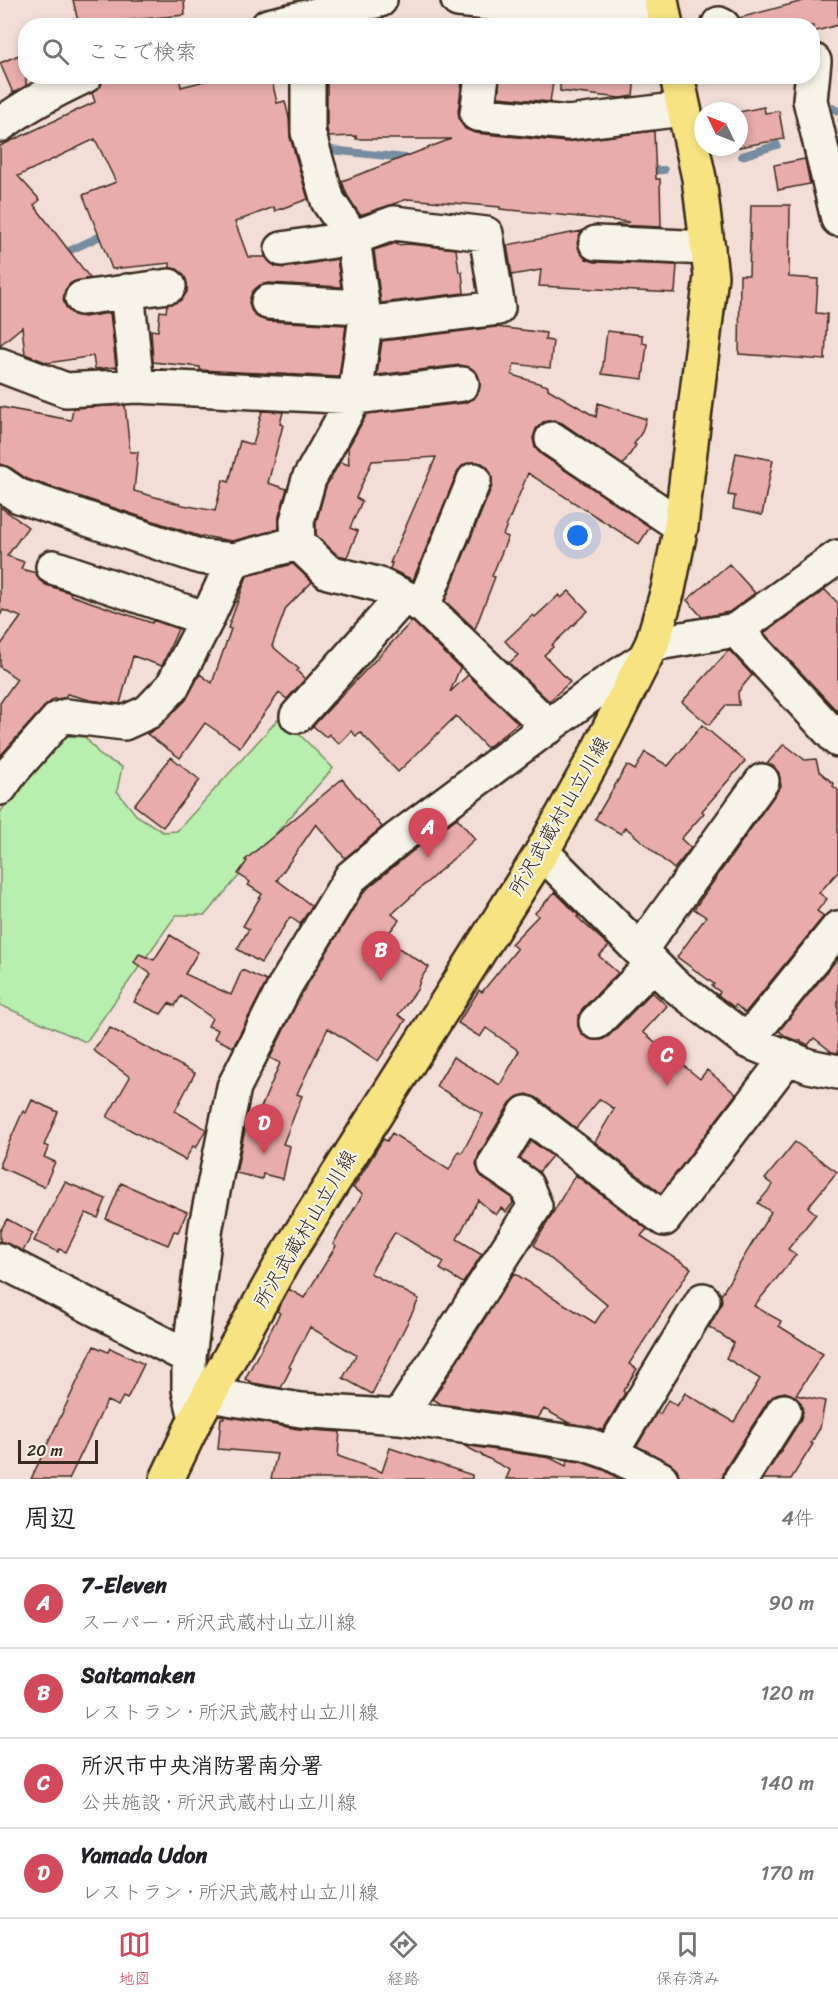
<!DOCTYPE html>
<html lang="ja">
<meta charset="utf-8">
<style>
body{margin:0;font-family:Sriracha,"Klee One",sans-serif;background:#f6f6f6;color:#202124}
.compass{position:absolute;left:694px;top:102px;width:54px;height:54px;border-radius:50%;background:#fff;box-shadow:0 3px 9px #0003;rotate:313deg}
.scale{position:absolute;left:18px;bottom:15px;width:80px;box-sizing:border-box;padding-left:6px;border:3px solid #3b2a1e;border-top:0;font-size:16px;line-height:21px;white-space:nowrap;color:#3b2a1e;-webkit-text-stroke:4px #f7f3e8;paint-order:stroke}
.you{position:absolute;left:578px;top:536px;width:21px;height:21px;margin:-15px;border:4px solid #fff;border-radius:50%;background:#1a73e8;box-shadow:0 0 0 9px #1a73e833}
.badge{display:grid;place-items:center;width:39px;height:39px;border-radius:50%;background:#d1495b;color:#fff;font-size:20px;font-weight:700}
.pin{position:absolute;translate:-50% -50px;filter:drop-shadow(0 2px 3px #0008)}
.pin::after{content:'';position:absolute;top:32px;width:21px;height:18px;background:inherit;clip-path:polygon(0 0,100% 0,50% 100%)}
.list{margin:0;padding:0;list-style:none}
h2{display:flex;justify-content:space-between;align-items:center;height:78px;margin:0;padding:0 24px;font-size:26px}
h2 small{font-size:20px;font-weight:400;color:#757577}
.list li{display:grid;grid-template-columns:39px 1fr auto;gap:18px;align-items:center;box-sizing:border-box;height:90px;padding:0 24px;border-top:2px solid #e0e0e0}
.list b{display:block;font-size:22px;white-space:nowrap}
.list p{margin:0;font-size:20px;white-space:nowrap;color:#757577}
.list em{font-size:20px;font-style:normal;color:#757577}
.icon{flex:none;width:33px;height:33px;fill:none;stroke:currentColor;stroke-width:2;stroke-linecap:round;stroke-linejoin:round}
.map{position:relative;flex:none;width:838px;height:1479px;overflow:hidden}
.search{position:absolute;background:#fff;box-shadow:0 3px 9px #0003;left:18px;right:18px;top:18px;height:66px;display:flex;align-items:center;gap:15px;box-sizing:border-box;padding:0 21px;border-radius:24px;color:#757577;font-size:22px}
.sheet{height:438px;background:#fff}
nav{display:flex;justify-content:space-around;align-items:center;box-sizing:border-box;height:84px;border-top:2px solid #e0e0e0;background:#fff;font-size:16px;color:#757577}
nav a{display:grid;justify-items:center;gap:3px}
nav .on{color:#d1495b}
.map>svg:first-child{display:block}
.green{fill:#b8eeb0;stroke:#7a8c67;stroke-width:1.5}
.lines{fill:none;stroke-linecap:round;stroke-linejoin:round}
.stream{stroke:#758ca1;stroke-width:8}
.building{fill:#e8adab;stroke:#3b2a1e;stroke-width:1.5}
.minor-casing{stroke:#3b2a1e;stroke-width:38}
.major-casing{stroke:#3b2a1e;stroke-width:38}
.minor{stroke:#f7f3e8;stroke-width:33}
.major{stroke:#f6e381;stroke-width:33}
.labels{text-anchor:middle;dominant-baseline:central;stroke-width:4.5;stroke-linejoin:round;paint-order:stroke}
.street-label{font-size:20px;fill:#3b2a1e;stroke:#f7f3e8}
</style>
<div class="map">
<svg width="838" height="1479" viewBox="0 0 838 1479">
<rect width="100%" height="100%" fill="#f2ded6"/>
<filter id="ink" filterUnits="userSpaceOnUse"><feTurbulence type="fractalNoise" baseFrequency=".0167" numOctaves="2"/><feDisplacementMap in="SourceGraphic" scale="12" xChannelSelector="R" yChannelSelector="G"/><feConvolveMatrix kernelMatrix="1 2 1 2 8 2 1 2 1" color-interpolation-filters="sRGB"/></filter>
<g filter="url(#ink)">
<!-- green -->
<path class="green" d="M281,716L333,768L205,915H176L86,1042L0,1005V813L31,766L64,736L85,737L101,756L122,767L117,791L136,815L163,832L177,831Z"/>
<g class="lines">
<!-- stream -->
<path class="stream" d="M825,104L838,111
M331,150L414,159
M742,156L777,145
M645,171L664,170
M62,257L69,251L109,232"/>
</g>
<!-- building -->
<path class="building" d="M73,0H184L185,15L113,22L114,26H79Z
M807,0H838V25L813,32V26H742L739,18Z
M26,52V86L13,93L0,63Z
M104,76H179L181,87L224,76H271L277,103L285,101L289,118L290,137L308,199L275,211L274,207L235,222L248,257H266L275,266L284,268L337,259L341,287L269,283L260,285L252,292L249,302L251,310L257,317L267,321L346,325L339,377L200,370V367L153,362L151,330L158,331L160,311L166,312L167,305L181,300L187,292V283L183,274L177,269L170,268V263L112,269L83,195L116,182L95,139L18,176L40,200L34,205L90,278L71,283L65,290L63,300L67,309L74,315L84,317L110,313L116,367L95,369L93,356L48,363L25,354L22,327L0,345V146L95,102L92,93L101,86Z
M327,76H425L462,81L458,112L460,121L465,129L475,133L566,142L654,131L656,179H660L661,227L615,225L629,222L500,209V207L408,199L360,215L347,195L342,181L451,139H356V136L329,137L327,129Z
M500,76H554L550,102L498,97Z
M560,76H635L633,96L620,98L560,91Z
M764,107L765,113L779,111L784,139L739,147V112Z
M805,159L810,184L778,190L774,165Z
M751,205H790L789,277L818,279L816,313L827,314L825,360L739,354L740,275H749Z
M582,231L577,243L580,252L586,259L595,262L677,265L675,293L539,286L541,270L512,275L507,245Z
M397,243V245L408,244L456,249L459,272H462L464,293L381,303L374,250Z
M496,327L546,333L545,340L553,341L550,368L514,364L512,375L548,386V389L596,417L598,403L646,419L642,432L634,444L636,445L623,465L562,423L554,420L543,422L536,429L533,438L535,448L542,455L650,527L639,544L528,473L503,535L508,537L492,576L495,577L475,629L445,601L492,486V477L488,468L482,463L471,462L462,466L457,473L413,580L390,569L392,563H390L436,457L372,461L356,498L362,501L350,528L358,531L347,557L337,555L316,535V523L326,486L340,462L349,465L348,448L367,414L464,403L474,399L479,391L480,381L477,373L469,367L460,365L377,375L382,341Z
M607,331L642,335V343L647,344L643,379L602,374Z
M125,405L130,452H138L134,491L183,505L215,511L223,480L229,482L240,441L253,445L262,411L283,412L280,424L283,425L268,483L287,489L279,516V529L232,541L202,536V537L27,479L11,468L0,464V407L71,420L73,408Z
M736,453L773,460L762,515L733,509L735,496L728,495Z
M0,507L28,527L7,556L24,562L21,569L36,573L39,580L46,585L71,593L70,595L152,623L153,620L178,629L162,666L133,656L120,704L90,700L67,694L65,698L54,699L44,707L0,756V703L17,679L0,667V646L21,617L3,610L0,616Z
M293,564L312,582L286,608L272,646L299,669L297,671L305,679L287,699L279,693L240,747L205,723L180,758L147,734L161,725L186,700L200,674L212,683L231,629L228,628L247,576Z
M729,564L755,593L729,612L702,617L687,600Z
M825,590L838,603V712L764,633Z
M569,591L588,611L552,645L553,647L544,655L570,682L549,701L509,663L518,655L505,641L533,615L535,617L559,595L561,598Z
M412,621L460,668L450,692L468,675L518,723L487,748L456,716L398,772L360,732L356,736L351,731L339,744L329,734L326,737L313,726Z
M729,650L752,675L738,692L739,705H726L709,725L682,702Z
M702,725L745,761L702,811L704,813L681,839L691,848L674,869L625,827L621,834L595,819L627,765L635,770L645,752L668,766Z
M784,744L805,760L816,759L819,771L834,784L833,786L838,790V872L819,893L827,899L817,911L824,916L745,1013L736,1005L734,1007L718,995L720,992L712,986L714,984L677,957L706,917L694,909L781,786L779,773L773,766L767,764Z
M171,757L200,780L163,827L134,805Z
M342,779L382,827L345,858L316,824L277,880L312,906L300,924L290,917L261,963L237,949L249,929L243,926L262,894L248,885L250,882L238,874L247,861L245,860Z
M457,818L475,839L392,914L399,920L384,939L429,967L421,978L417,990L398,1015L406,1020L378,1061L328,1028L297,1094L302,1096L283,1144L290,1146L283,1179L263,1174L262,1179L236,1173L245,1129L251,1131L280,1063L270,1058L302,993L361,896L369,887L409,854Z
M555,892L579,916L577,917L609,946L599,956L618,973L582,1009L578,1018V1026L582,1035L592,1040H602L609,1036L652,992L667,1006L643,1032L700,1079L707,1070L736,1094L661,1193L595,1142L614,1109L600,1099L576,1128L537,1098L527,1094L517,1097L510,1103L479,1154L476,1164L479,1173L484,1179L511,1197L513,1203L506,1212L501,1208L496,1215L478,1200L457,1239L482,1254L463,1283L440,1269L444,1262L395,1232L370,1273L419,1299L372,1394L343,1378L356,1355L310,1327L289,1367L291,1368L281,1388L253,1383L245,1379L280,1313L277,1311L289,1289L304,1298L336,1246L333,1244L363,1194L353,1188L383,1139L387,1141L392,1133L449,1170L459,1151L462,1153L483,1114L436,1086L453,1057L500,1085L519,1051L486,1028L480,1037L458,1023L479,990L482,992L517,949L511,944L538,916L535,913Z
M170,935L198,952L185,974L231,995L242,970L267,981L233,1047L214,1038L218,1030L208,1026L212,1018L181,996L175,1006L169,1003L161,1014L134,1002L151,974L134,962L139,954L154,960Z
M838,958V1053L832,1052L814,1038L808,1045L799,1040L798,1041L787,1037L779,1031Z
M110,1028L195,1073L175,1111L206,1129L196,1148L193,1146L185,1160L107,1117L130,1077L93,1050Z
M32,1100L58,1112L44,1145L49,1147L44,1157L55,1162L44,1187L0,1167V1163L23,1111L26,1113Z
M531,1141L552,1156L539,1172L520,1158Z
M795,1142L837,1172L808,1207L816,1214L788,1249L796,1255L754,1306L781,1321L779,1326L823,1354L796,1395L825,1401L820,1428L811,1443L813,1444L791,1479H763L800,1421L803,1412L801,1403L794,1396L785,1392L776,1394L768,1401L725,1469L722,1479H680L677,1469L670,1463L637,1446L657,1412L660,1414L668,1400L677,1406L685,1393L734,1422L760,1379L726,1358L734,1343L709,1327L719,1309L722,1301L721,1295L771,1212L758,1203L773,1185L765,1179Z
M575,1175L647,1229L641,1236L691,1268L629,1364L637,1369L623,1391L625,1393L603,1430L569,1423L544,1409L538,1418L441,1404L433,1399L514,1273L595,1323L607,1305L534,1245Z
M65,1182L106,1199L98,1218L86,1213L66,1252L59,1249L58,1252L34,1241Z
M121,1183L187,1212L178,1232L174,1231L168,1245L106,1219Z
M7,1219L33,1233L23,1251L0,1241V1231Z
M94,1346L108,1352L110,1348L144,1364L127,1399L123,1397L118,1406L107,1401L69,1479H31Z
M224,1416L298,1429L340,1432L338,1456L382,1472L390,1448L472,1475V1479H271L277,1454L218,1449L221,1418H224Z
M463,1445L550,1458L566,1466L568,1460L581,1462L604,1470L620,1479H506L510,1470Z"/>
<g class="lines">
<!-- minor casing -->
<g class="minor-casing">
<path id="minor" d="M458,0L558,10L620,11L661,1
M719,24L723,26
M268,26L380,0
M814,61L810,100L838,219
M308,76V132L328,201L353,238L365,324L355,397L309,479L297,521L298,543L328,572L377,584L423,606L549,727
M482,76L477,114L568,123L683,109
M0,125C26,105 55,90 85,76
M596,243L708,248
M282,249L353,238L394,223L486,234L498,308L365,324
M127,291L137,386
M82,298L169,286
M268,302L362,307
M0,365L66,390L137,386L355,397L462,384
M552,439L681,526
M0,483L19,496L201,557L234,560L298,543
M53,567L207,619
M423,606L474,480
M736,630L838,740
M652,644L736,630L838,557
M297,716L403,597
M0,788L12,771L58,719L66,716L124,723L148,712L172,687L207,619L234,560
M542,852L672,983L747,1041L809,1066L838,1072
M640,950L762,781
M596,1022L653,964
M747,1041L838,928
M0,1260L189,1357
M209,1395L301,1410L399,1417L585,1444L611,1453L661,1479
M399,1417L535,1206L526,1185L495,1164L526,1113L664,1219L787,1058
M196,1418L189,1390V1357L206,1226L234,1087L286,984L351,877L397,839L604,685L643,660
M611,1453L703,1300
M741,1479L784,1411"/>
</g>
<!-- major casing -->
<g class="major-casing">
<path id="major" d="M661,0L666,26
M167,1479L196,1418L285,1258L542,852L595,757L652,644L668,590L681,526L711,276L699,178L677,76"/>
</g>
<!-- minor -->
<use href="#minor" class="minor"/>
<!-- major -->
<use href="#major" class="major"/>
</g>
</g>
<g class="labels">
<!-- street labels -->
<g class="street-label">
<text transform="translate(559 816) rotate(-60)">所沢武蔵村山立川線</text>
<text transform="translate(305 1229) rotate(-59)">所沢武蔵村山立川線</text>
</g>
</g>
</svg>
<svg class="compass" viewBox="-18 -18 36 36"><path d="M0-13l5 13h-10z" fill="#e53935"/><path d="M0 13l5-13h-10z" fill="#757577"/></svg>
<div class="scale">20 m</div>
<div class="you"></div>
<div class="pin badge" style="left:428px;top:858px">A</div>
<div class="pin badge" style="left:381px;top:981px">B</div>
<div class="pin badge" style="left:667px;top:1086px">C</div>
<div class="pin badge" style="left:264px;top:1154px">D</div>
<div class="search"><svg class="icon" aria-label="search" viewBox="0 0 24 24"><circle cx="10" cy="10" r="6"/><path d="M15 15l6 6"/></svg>ここで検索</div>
</div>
<section class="sheet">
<h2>周辺<small>4件</small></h2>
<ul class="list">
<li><span class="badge">A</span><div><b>7-Eleven</b><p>スーパー · 所沢武蔵村山立川線</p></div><em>90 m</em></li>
<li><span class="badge">B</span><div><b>Saitamaken</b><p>レストラン · 所沢武蔵村山立川線</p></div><em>120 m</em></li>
<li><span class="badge">C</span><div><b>所沢市中央消防署南分署</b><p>公共施設 · 所沢武蔵村山立川線</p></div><em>140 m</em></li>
<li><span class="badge">D</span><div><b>Yamada Udon</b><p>レストラン · 所沢武蔵村山立川線</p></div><em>170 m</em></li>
</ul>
</section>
<nav>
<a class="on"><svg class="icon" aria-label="map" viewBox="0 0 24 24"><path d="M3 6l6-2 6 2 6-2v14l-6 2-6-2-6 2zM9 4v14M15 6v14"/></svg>地図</a>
<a><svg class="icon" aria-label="directions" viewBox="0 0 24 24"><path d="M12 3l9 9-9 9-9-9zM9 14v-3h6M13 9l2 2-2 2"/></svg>経路</a>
<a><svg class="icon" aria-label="saved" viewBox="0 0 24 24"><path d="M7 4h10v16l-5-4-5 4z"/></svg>保存済み</a>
</nav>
